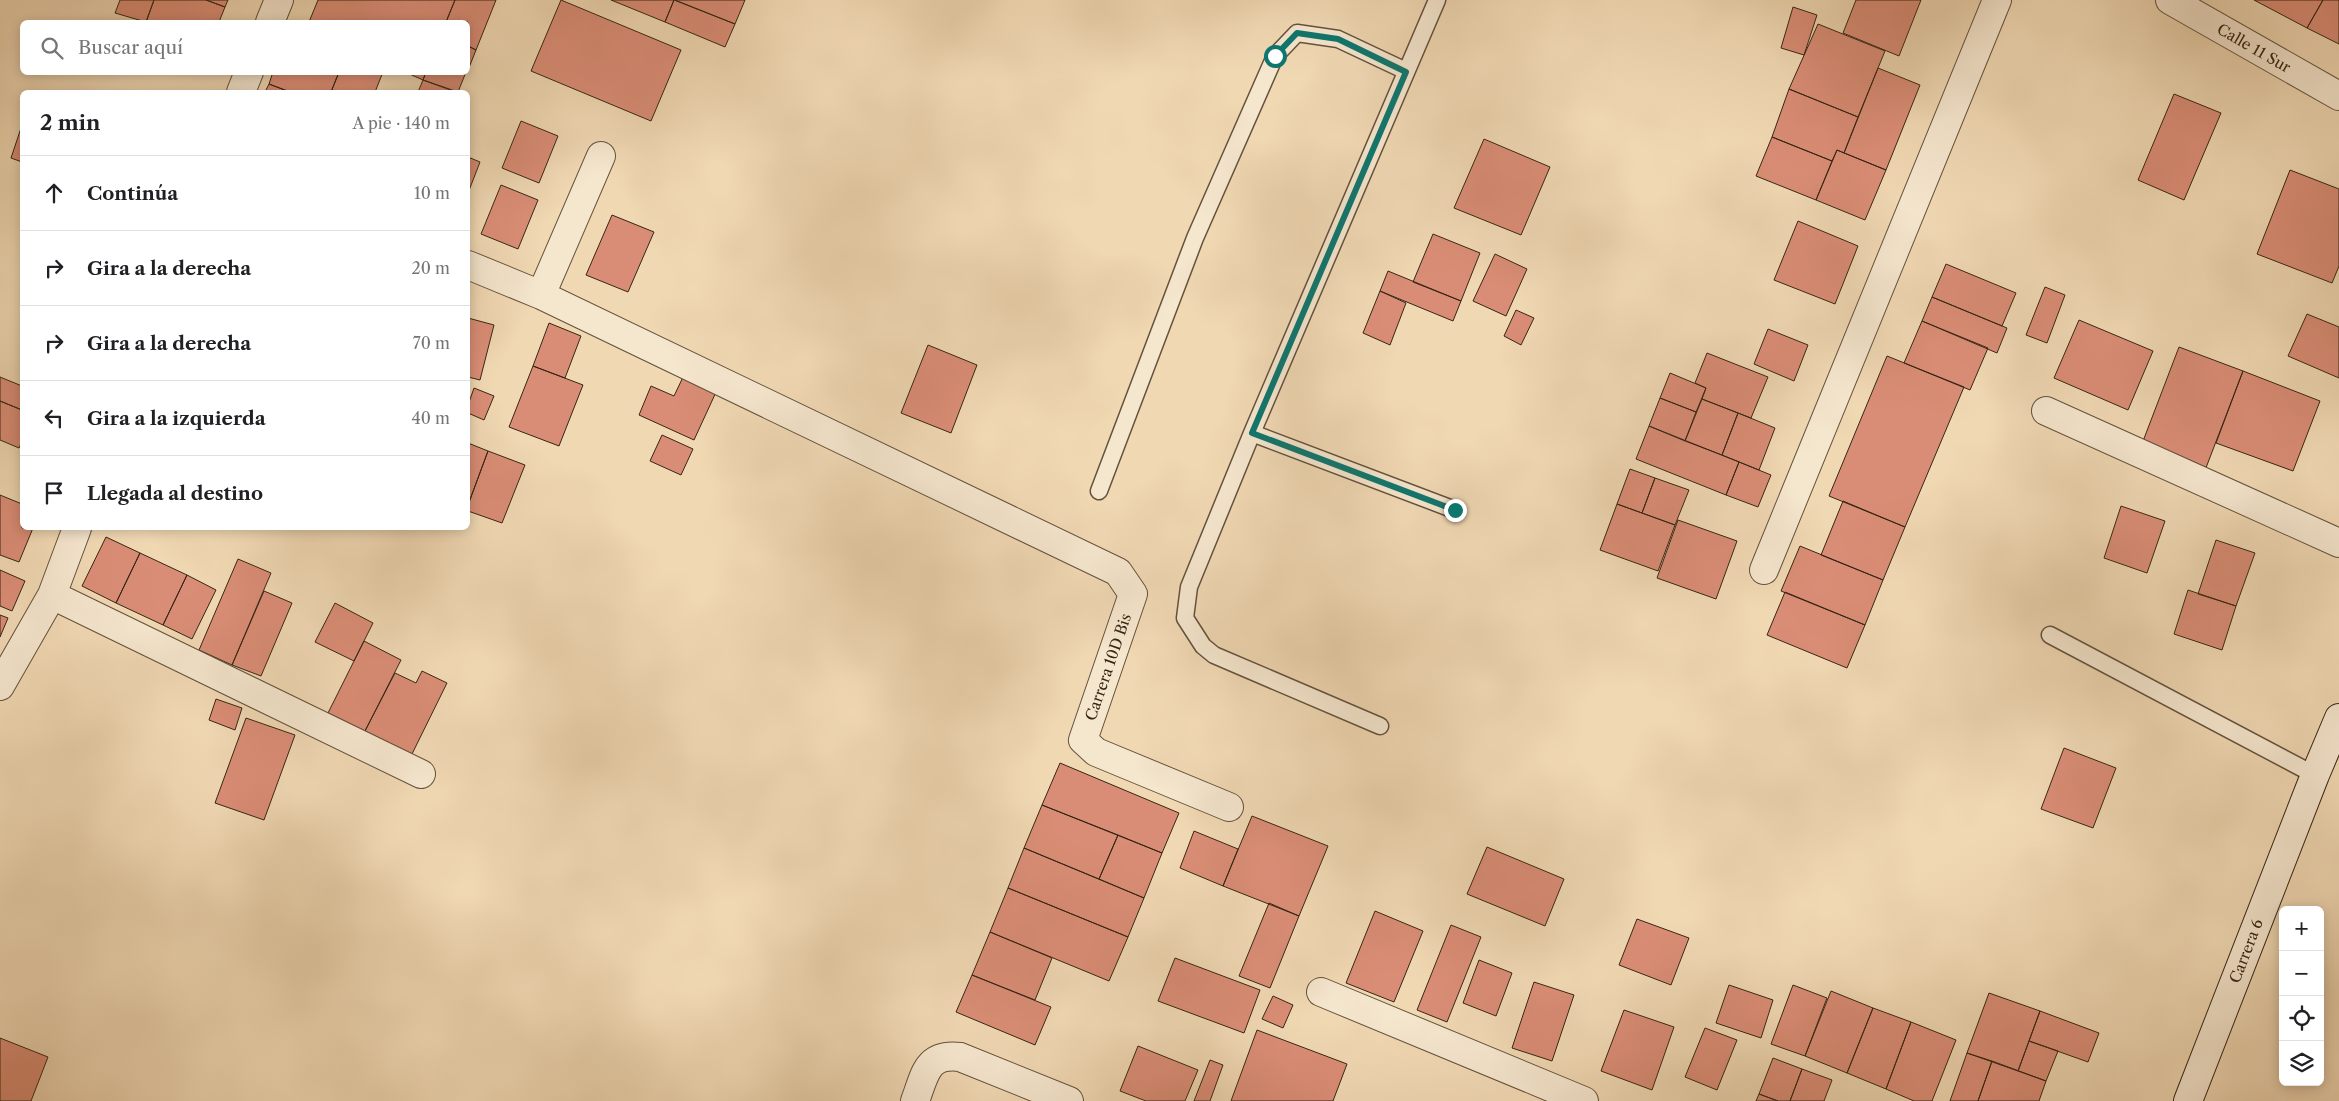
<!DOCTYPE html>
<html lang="es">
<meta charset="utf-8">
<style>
body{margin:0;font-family:"Libre Caslon Text",serif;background:#f2f2f2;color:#202124}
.controls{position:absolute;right:15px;bottom:15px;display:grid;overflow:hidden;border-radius:8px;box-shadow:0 2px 12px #0003}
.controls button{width:45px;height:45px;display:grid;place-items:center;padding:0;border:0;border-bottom:1px solid #e0e0e0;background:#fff;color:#202124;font:25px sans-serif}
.stop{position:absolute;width:15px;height:15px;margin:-11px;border:4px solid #0f766e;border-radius:50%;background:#fff}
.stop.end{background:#0f766e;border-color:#fff;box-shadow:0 1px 5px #0008}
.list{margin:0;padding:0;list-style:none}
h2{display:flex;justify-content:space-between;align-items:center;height:65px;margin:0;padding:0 20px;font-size:21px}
h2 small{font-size:16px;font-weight:400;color:#757577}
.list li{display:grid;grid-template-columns:32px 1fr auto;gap:15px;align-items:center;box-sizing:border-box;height:75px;padding:0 20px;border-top:1px solid #e0e0e0}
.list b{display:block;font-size:19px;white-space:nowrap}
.list em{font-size:16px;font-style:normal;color:#757577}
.icon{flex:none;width:28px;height:28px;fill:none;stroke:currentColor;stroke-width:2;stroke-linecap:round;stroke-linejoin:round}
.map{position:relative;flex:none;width:2339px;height:1101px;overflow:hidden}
.search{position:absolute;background:#fff;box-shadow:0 2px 12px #0003;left:20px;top:20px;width:450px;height:55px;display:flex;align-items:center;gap:12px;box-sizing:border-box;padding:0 18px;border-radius:8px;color:#757577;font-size:19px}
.panel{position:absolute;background:#fff;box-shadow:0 2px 12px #0003;left:20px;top:90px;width:450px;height:440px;border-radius:8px}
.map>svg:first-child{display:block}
.building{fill:#da8d76;stroke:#362615}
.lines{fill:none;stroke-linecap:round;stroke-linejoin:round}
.lane-casing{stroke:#64523c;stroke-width:19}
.street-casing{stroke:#64523c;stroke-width:30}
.secondary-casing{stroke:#362615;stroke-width:30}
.lane{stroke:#f5e6ce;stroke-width:16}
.street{stroke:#f5e6ce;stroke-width:28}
.secondary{stroke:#f5e6ce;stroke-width:28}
.route{stroke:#0f766e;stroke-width:6}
.labels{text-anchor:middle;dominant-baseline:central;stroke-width:4;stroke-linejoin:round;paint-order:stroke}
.street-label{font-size:15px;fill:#362615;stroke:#f5e6ce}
</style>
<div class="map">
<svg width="2339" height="1101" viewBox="0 0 2339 1101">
<rect width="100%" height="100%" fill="#f0d8b3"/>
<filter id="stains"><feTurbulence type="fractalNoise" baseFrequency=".004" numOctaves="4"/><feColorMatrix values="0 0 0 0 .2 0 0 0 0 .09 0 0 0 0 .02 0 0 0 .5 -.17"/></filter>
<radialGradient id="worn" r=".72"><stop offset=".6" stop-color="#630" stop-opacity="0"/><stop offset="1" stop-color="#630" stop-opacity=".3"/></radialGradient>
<!-- building -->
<path class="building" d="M120,0H154L146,22L115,13Z
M154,0H206L225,7L219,22H146Z
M206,0H228L225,7Z
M318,0H455L446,22H309Z
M455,0H496L476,50L468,46V22H446Z
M561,0L681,50L651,121L531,71Z
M611,0H674L665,22Z
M674,0L735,24L725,47L665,22Z
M675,0H745L735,24Z
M1856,0H1921L1899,56L1843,33Z
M2254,0H2323L2307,28Z
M2323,0H2339V44L2307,28Z
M1793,7L1817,15L1804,55L1781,48Z
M1818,24L1885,51L1858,117L1789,89Z
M468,46L476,50L468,70Z
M1878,68L1920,85L1886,170L1844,153Z
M273,72H339L331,92H290L269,84Z
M339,72H383L375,92H331Z
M405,72H426L423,80Z
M426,72H466L458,92L423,80Z
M423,80L456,92H418Z
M269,84L290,92H265Z
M1789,89L1858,117L1844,153L1837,150L1832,161L1772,137Z
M2174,94L2221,113L2184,200L2138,180Z
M521,121L558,136L539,183L502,168Z
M22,125V162L11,158Z
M1772,137L1832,161L1816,200L1756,176Z
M1484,139L1550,167L1521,235L1454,208Z
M1837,150L1886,170L1865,220L1816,200Z
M468,157L480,162L468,193Z
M2290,170L2339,189V266L2332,283L2257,254Z
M501,185L538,200L518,249L481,234Z
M612,215L654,232L628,292L586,275Z
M1798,221L1858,246L1835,304L1774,280Z
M1433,234L1480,253L1461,301L1413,282Z
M1495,254L1527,269L1506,316L1473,301Z
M1946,264L2016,293L2002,326L1932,297Z
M1388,271L1461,301L1453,321L1380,291Z
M2045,287L2065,295L2047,343L2026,335Z
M1380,291L1406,303L1390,345L1363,333Z
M1932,297L2007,328L1997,353L1922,321Z
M1516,310L1534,318L1521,345L1504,336Z
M2307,314L2339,327V378L2288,356Z
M468,318L494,325L480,380L468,377Z
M2079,320L2153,351L2128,410L2054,378Z
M1922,321L1988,348L1970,390L1904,363Z
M549,323L581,336L565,378L533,366Z
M1768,329L1808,345L1794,381L1754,364Z
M928,345L977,365L951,433L901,413Z
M2179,347L2243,371L2204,473L2140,449Z
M1707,353L1768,377L1751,418L1702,399L1706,388L1695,383Z
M1887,356L1964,387L1905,527L1829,496Z
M533,366L583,385L559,446L509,427Z
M2243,371L2320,401L2293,471L2216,443Z
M1670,373L1706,388L1696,412L1660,398Z
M684,375L717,390L694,440L639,415L651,386L674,396Z
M0,377L22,386V410L0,401Z
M474,388L494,396L484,420L468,413V405Z
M1660,398L1696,412L1685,441L1649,426Z
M1702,399L1738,413L1722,455L1685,441Z
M0,401L22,410V441L19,448L0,440Z
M1738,413L1775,428L1759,470L1722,455Z
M1649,426L1739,462L1726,495L1636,459Z
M662,435L693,449L681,475L650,461Z
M468,443L488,451L468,505Z
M488,451L525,465L502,523L468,511V505Z
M1739,462L1771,475L1758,507L1726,495Z
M1630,469L1655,478L1642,513L1617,504Z
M1655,478L1689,490L1675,525L1642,513Z
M0,495L22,504V528H33L19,562L0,555Z
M1843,501L1905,527L1883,580L1821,555Z
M1617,504L1675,525L1658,571L1600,550Z
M2121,506L2165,521L2147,573L2104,558Z
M1678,520L1737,541L1716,599L1657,578Z
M106,537L140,553L116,603L82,586Z
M2216,540L2255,553L2236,606L2198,594Z
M1800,546L1883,580L1865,625L1781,591Z
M140,553L187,575L163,625L116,603Z
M238,559L271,573L232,665L199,650Z
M0,570L25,581L12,611L0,606Z
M187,575L216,590L192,639L163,625Z
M2188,590L2236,606L2222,650L2174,634Z
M264,591L292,603L261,676L232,665Z
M1785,592L1865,625L1847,668L1767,635Z
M335,603L373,623L354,661L315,642Z
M0,615L8,618L0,637Z
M364,641L401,660L365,731L328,713Z
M422,671L447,683L412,754L365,731L395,673L416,683Z
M216,699L242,708L235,730L209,720Z
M246,718L295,735L264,820L215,803Z
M2064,748L2116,768L2093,828L2041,809Z
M1060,763L1179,813L1162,853L1042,805Z
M1042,805L1118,835L1099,879L1024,848Z
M1252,816L1328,846L1299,916L1223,886Z
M1194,831L1238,849L1223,886L1180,868Z
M1118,835L1162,853L1144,898L1099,879Z
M1487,847L1564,879L1545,926L1467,894Z
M1024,848L1144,898L1128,937L1008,888Z
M1008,888L1128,937L1109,981L990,932Z
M1269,903L1299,916L1270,988L1239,976Z
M1375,911L1423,931L1394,1002L1346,983Z
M1637,919L1689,938L1671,985L1619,965Z
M1451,925L1481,937L1447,1022L1417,1010Z
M990,932L1052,958L1035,1000L972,975Z
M1175,958L1260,990L1244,1033L1158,1001Z
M1479,960L1512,973L1496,1016L1463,1003Z
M972,975L1051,1007L1035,1045L956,1012Z
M1534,982L1574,995L1552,1061L1512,1048Z
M1729,985L1773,1000L1761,1038L1716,1023Z
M1793,985L1827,998L1805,1056L1771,1044Z
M1831,991L1873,1008L1847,1073L1805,1056Z
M1989,993L2040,1011L2018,1071L1967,1053Z
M1273,996L1293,1005L1283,1028L1262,1019Z
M1873,1008L1911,1022L1886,1089L1847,1073Z
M1624,1010L1674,1027L1652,1090L1601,1071Z
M2040,1011L2099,1033L2088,1062L2029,1041Z
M1911,1022L1956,1040L1932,1101H1914L1886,1089Z
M1705,1028L1737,1040L1717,1090L1685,1077Z
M1257,1030L1347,1064L1333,1101H1231Z
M0,1038L48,1057L31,1101H0Z
M2029,1041L2058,1051L2046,1081L2018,1071Z
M1138,1046L1198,1070L1185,1101H1146L1120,1091Z
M1967,1053L1992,1061L1978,1101H1950Z
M1773,1058L1802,1069L1790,1101H1778L1759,1094Z
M1210,1060L1223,1065L1210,1101H1194Z
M1992,1061L2046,1081L2039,1101H1978Z
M1802,1069L1832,1080L1824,1101H1790Z
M1759,1094L1778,1101H1756Z"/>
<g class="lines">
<!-- lane casing -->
<g class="lane-casing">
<path id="lane" d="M1252,433L1455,510
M1099,491L1195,238L1275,56L1297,33L1338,39L1406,71
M2050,635L2315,775
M1380,726L1214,655L1203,646L1185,618L1189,587L1252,433L1437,0"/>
</g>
<!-- street casing -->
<g class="street-casing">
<path id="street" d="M2170,0L2339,96
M270,22L279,0
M241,92L249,72
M468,265L541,295L1118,572L1133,594L1083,740L1096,752L1229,807
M541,295L601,156
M2046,411L2339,543
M1764,570L1997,0
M52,595L421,774
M0,686L52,595L77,528
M1321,992L1584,1101
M915,1101C925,1075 926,1053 960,1057L1069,1101"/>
</g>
<!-- secondary casing -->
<g class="secondary-casing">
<path id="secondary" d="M2188,1101L2315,775L2339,718"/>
</g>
<!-- lane -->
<use href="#lane" class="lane"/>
<!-- street -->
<use href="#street" class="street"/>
<!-- secondary -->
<use href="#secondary" class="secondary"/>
</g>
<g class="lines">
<!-- route -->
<path class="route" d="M1275,56L1297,33L1338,39L1406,72L1252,433L1455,510"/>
</g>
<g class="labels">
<!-- street labels -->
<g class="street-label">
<text transform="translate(2254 48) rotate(30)">Calle 11 Sur</text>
<text transform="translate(1108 667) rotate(-71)">Carrera 10D Bis</text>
<text transform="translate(2246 951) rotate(-69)">Carrera 6</text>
</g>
</g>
<rect width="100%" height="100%" filter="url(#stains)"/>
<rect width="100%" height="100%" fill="url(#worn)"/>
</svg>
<div class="controls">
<button>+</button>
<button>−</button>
<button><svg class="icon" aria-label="locate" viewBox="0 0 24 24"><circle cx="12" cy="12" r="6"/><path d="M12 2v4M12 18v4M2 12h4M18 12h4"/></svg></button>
<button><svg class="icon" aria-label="layers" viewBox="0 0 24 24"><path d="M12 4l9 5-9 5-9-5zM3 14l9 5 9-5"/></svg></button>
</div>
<div class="stop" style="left:1275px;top:56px"></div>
<div class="stop end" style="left:1455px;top:510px"></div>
<div class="search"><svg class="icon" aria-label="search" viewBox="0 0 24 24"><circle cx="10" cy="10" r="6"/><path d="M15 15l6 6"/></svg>Buscar aquí</div>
<section class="panel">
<h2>2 min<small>A pie · 140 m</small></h2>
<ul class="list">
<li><svg class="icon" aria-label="ahead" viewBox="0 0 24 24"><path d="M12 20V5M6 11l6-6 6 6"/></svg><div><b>Continúa</b></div><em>10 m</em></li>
<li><svg class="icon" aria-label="right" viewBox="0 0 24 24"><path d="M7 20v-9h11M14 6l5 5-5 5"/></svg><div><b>Gira a la derecha</b></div><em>20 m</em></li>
<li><svg class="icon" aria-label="right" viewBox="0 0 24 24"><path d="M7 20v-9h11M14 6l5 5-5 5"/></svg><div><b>Gira a la derecha</b></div><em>70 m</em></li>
<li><svg class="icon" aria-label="left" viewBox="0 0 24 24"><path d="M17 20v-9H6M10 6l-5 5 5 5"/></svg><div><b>Gira a la izquierda</b></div><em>40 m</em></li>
<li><svg class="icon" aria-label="arrive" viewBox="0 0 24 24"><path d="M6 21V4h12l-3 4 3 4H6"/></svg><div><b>Llegada al destino</b></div></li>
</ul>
</section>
</div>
